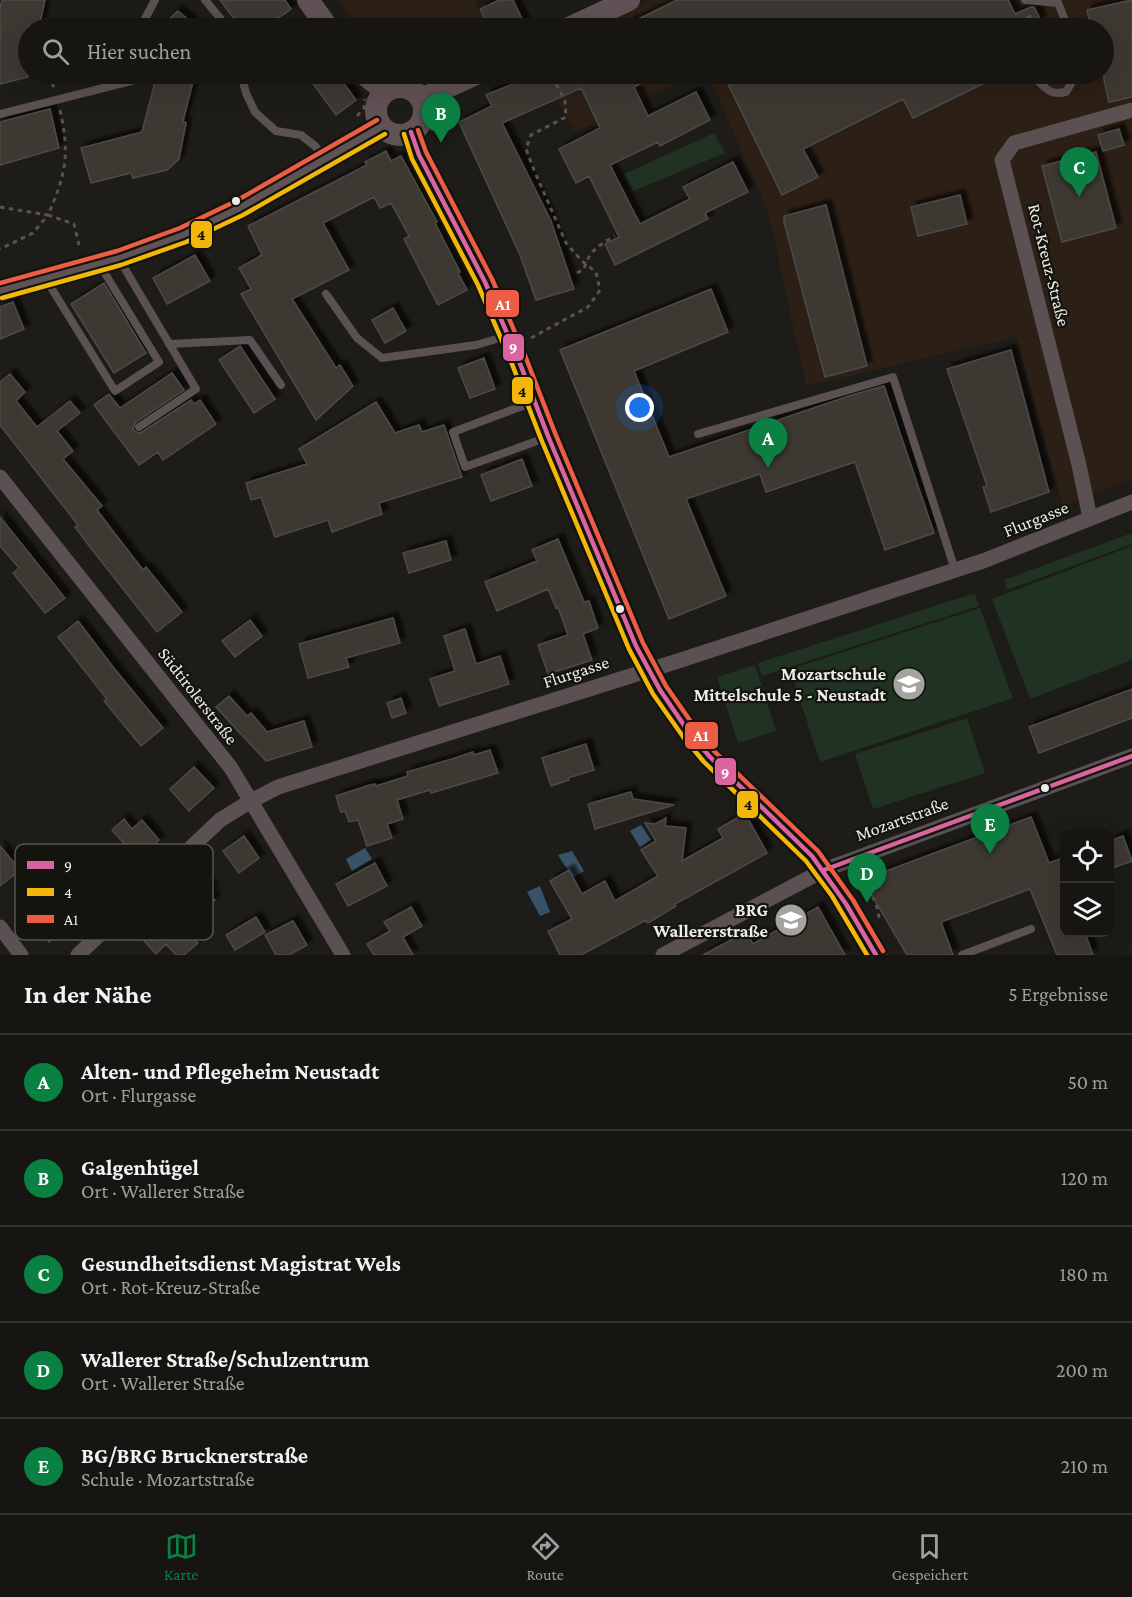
<!DOCTYPE html>
<html lang="de">
<meta charset="utf-8">
<style>
body{margin:0;font-family:"Crimson Pro",serif;background:#1f1e1b;color:#f1f3f6}
.controls{position:absolute;right:18px;bottom:18px;display:grid;overflow:hidden;border-radius:12px;box-shadow:0 6px 24px #0002}
.controls button{width:54px;height:54px;display:grid;place-items:center;padding:0;border:0;border-bottom:2px solid #353432;background:#161512;color:#f1f3f6;font:30px sans-serif}
.you{position:absolute;left:640px;top:408px;width:21px;height:21px;margin:-15px;border:4px solid #fff;border-radius:50%;background:#1a73e8;box-shadow:0 0 0 9px #1a73e833}
.badge{display:grid;place-items:center;width:39px;height:39px;border-radius:50%;background:#0b8043;color:#fff;font-size:20px;font-weight:700}
.pin{position:absolute;translate:-50% -50px;filter:drop-shadow(0 2px 3px #0008)}
.pin::after{content:'';position:absolute;top:32px;width:21px;height:18px;background:inherit;clip-path:polygon(0 0,100% 0,50% 100%)}
.list{margin:0;padding:0;list-style:none}
h2{display:flex;justify-content:space-between;align-items:center;height:78px;margin:0;padding:0 24px;font-size:26px}
h2 small{font-size:20px;font-weight:400;color:#9e9f9f}
.list li{display:grid;grid-template-columns:39px 1fr auto;gap:18px;align-items:center;box-sizing:border-box;height:96px;padding:0 24px;border-top:2px solid #353432}
.list b{display:block;font-size:22px;white-space:nowrap}
.list p{margin:0;font-size:20px;white-space:nowrap;color:#9e9f9f}
.list em{font-size:20px;font-style:normal;color:#9e9f9f}
.icon{flex:none;width:33px;height:33px;fill:none;stroke:currentColor;stroke-width:2;stroke-linecap:round;stroke-linejoin:round}
.map{position:relative;flex:none;width:1132px;height:955px;overflow:hidden}
.search{position:absolute;background:#161512;box-shadow:0 6px 24px #0002;left:18px;right:18px;top:18px;height:66px;display:flex;align-items:center;gap:15px;box-sizing:border-box;padding:0 21px;border-radius:33px;color:#9e9f9f;font-size:22px}
.sheet{height:558px;background:#161512}
nav{display:flex;justify-content:space-around;align-items:center;box-sizing:border-box;height:84px;border-top:2px solid #353432;background:#161512;font-size:16px;color:#9e9f9f}
nav a{display:grid;justify-items:center;gap:3px}
nav .on{color:#0b8043}
.map>svg:first-child{display:block}
.commercial{fill:#2c1f15}
.green{fill:#203221}
.water{fill:#385368}
.building{fill:#3d3831;stroke:#4c4a48;stroke-width:1.5;filter:url(#shadow)}
.lines{fill:none;stroke-linecap:round;stroke-linejoin:round}
.path{stroke:#595253;stroke-width:3;stroke-dasharray:4.5 4.5;stroke-linecap:butt}
.lane{stroke:#5b5153;stroke-width:8}
.street{stroke:#5b5153;stroke-width:15}
.secondary{stroke:#605255;stroke-width:22}
.bus-1-casing{stroke:#14140e;stroke-width:9}
.bus-2-casing{stroke:#14140e;stroke-width:9}
.bus-3-casing{stroke:#14140e;stroke-width:9}
.bus-1{stroke:#d964a0;stroke-width:4.5}
.bus-2{stroke:#f2b708;stroke-width:4.5}
.bus-3{stroke:#ed5c44;stroke-width:4.5}
.bus-dot{fill:#edece8;stroke:#14140e;stroke-width:2}
.labels{text-anchor:middle;dominant-baseline:central;stroke-width:4.5;stroke-linejoin:round;paint-order:stroke}
.street-label{font-size:18px;fill:#edece8;stroke:#14140e}
.poi-label{font-size:18px;font-weight:bold;fill:#edece8;stroke:#14140e;text-anchor:end}
.key{fill:#14140e;stroke:#55554f;stroke-width:1.5}
.key-label{font-size:16px;fill:#edece8}
.line-badge{stroke:#14140e;stroke-width:2}
.badge-label{font-size:16px;text-anchor:middle;font-weight:bold;fill:#fff}
.pale-badge-label{font-size:16px;text-anchor:middle;font-weight:bold;fill:#111}
</style>
<div class="map">
<svg width="1132" height="955" viewBox="0 0 1132 955">
<defs>
<filter id="shadow"><feDropShadow dx="5.5" dy="-5.5" stdDeviation="1.5" flood-color="#0009"/></filter>
</defs>
<rect width="100%" height="100%" fill="#1d1c18"/>
<!-- commercial -->
<path class="commercial" d="M338,0H474L487,28H357Z
M649,0H1132V479L1063,507L1016,337L806,386L769,214L708,74H1104V28H593Z
M544,74H696L575,132Z"/>
<!-- green -->
<path class="green" d="M714,133L725,153L633,191L624,174Z
M1132,533V544L1007,590L1004,580Z
M1132,546V660L1030,699L992,599Z
M975,593L979,606L762,676L758,663Z
M980,608L1013,698L820,762L790,669Z
M755,665L776,731L738,743L717,677Z
M967,718L985,773L873,809L855,754Z"/>
<!-- water -->
<path class="water" d="M641,825L651,840L640,847L630,831Z
M365,848L372,859L352,871L346,859Z
M572,851L584,871L573,878L558,855Z
M540,886L550,912L540,916L527,892Z"/>
<!-- building -->
<path class="building" d="M2,0H45L39,28L28,26V77L0,84V9Z
M220,0H285L291,9L264,28H241Z
M499,0H513L524,23L512,28H489L480,9Z
M677,0H1008L1015,14L1031,7H1034L1041,21L1027,28H620Z
M1132,0V97L1109,102L1104,80V28H1091L1087,10Z
M178,11L198,28H159Z
M157,74H195L183,121L186,123L179,159L167,170L133,178L131,173L91,183L81,148L142,132Z
M306,74H337L356,100L336,115Z
M538,74H660L634,87L648,116L696,92L710,120L660,146L658,142L610,165L640,224L690,199L683,187L733,162L748,192L705,213L708,219L615,265L605,244L619,237L589,176L576,183L559,149L600,128L581,88L502,123L551,221L574,289L536,300L520,255L459,122L492,106L486,95Z
M723,74H1003L913,118L903,99L803,149L818,177L782,195Z
M50,109L59,148L0,165V122Z
M1119,129L1124,145L1103,151L1098,135Z
M386,151L391,161L401,156L437,222L435,223L460,272L458,273L467,290L438,305L404,239L409,236L391,203L380,208L374,197L323,223L349,270L292,299L336,368L340,365L353,386L316,420L241,294L251,289L239,268L262,255L248,226L367,165L365,162Z
M1096,152L1116,228L1062,242L1042,166Z
M960,195L967,224L918,236L911,207Z
M826,205L867,366L825,377L784,222V216Z
M195,255L210,281L167,304L153,278Z
M104,283L146,353L114,373L71,304Z
M711,289L728,332L634,371L669,457L852,395L884,386L934,533L885,550L855,462L766,492L760,474L686,499L726,596L669,619L560,350Z
M13,302L24,329L0,339V307Z
M393,308L406,331L385,343L372,320Z
M240,346L275,399L254,413L219,360Z
M1011,350L1049,492L991,512L983,487L987,486L947,369Z
M484,358L495,389L470,398L458,368Z
M172,373L184,390L136,422L133,427L134,431L139,433L142,432L191,400L194,404L200,400L216,424L163,460L158,452L139,465L94,405L109,394L120,408Z
M10,374L25,392L16,401L37,427L70,401L80,413L57,431L73,451L63,459L102,506L97,510L112,530L143,570L146,567L182,612L157,632L90,547L75,527L78,525L0,425V382Z
M376,402L395,433L419,425L422,432L444,425L462,477L379,503L382,514L332,532L328,520L275,537L261,497L251,500L246,483L307,464L299,449Z
M522,459L532,486L491,501L481,475Z
M0,517L65,598L45,613L13,573L19,568L0,546Z
M558,539L584,602L589,601L598,628L583,634L592,660L548,674L538,645L568,635L558,607L556,608L548,589L497,611L485,582L537,561L532,550Z
M446,541L451,560L409,573L403,553Z
M393,618L400,643L346,658L349,667L308,678L299,644Z
M250,620L262,636L235,657L222,641Z
M78,621L113,667L163,728L141,746L104,701L107,699L58,637Z
M465,629L476,664L500,656L509,684L439,706L430,679L455,671L444,636Z
M1132,689V718L1039,753L1029,727Z
M229,696L247,716L251,713L267,732L304,721L312,747L266,761L216,707Z
M401,698L406,713L392,718L387,703Z
M586,744L594,770L568,778L569,780L551,786L542,758Z
M490,750L498,773L431,793L430,790L397,800L403,819L387,824L392,838L367,846L358,820L349,822L345,811L341,812L336,796L370,785L375,784L376,786L408,776L407,772L452,759L473,752L474,755Z
M194,767L214,788L189,811L170,789Z
M631,792L633,799L674,805L595,829L588,804Z
M745,813L767,853L675,904L676,906L648,923L646,920L581,955H560L548,931L572,919L550,881L569,870L582,894L605,881L615,901L658,876L641,850L656,841L645,823L655,824L666,818L665,826L686,828L682,861L723,838L718,829Z
M1031,817L1049,863L1065,857V933H1085L1093,955H1057L1030,889L941,922L953,955H907L871,894L875,891L870,877Z
M124,819L132,829L142,820L159,840L138,859L112,830Z
M244,836L259,858L239,873L223,851Z
M1123,836L1132,861L1110,869V841Z
M0,846L20,870L0,886Z
M375,863L387,886L348,906L336,884Z
M199,875L213,890L209,894L215,900L185,929L198,943L184,955H176L166,944L156,954L137,933Z
M53,906L69,923L49,942L33,925Z
M411,907L422,926L403,937L413,955H374L367,944L390,931L384,922Z
M818,907L845,955H703L746,932L753,944Z
M256,917L265,932L235,950L226,935Z
M293,921L307,945L289,955H276L265,935Z"/>
<g class="lines">
<!-- path -->
<path class="path" d="M44,19L54,28
M1019,22L1035,14
M52,74V81L54,89
M411,74L421,78
M60,110C70,154 66,174 48,215L74,224L80,249
M357,116L364,108L365,99
M432,131L438,114
M0,207L48,215L33,233L0,249
M577,273L584,269C589,251 599,245 615,236
M531,338L588,307L600,290L596,272L582,261L566,243L534,170L526,149L531,135L566,117L565,101L551,74
M855,876C868,889 878,900 879,919"/>
<!-- lane -->
<path class="lane" d="M205,0L220,18L225,28
M1025,0L1058,3
M1057,0L1068,28
M140,28L155,0
M241,74L246,93L255,112L276,131L301,135L315,146L324,158
M1038,81C1048,91 1052,95 1066,92L1072,82L1074,74
M0,114L135,80L142,74
M119,259L196,389L139,427
M47,281L115,391L159,362L101,267
M326,294L357,338L382,358L476,345L507,336
M169,344L250,340L281,385
M533,402L453,432L465,467L545,438
M698,434L893,377L955,570
M962,955L1031,929"/>
<!-- street -->
<path class="street" d="M0,477L231,768L343,955
M1090,518L1079,465L1002,160L1014,143L1132,110
M0,927L21,955
M78,955L220,820L251,801L278,787L678,661L983,561L1132,502
M663,955L824,870L1132,756"/>
<!-- secondary -->
<path class="secondary" d="M308,0L328,28
M569,28L629,0
M364,74L385,91
M376 111a24 24 0 1 1 48 0a24 24 0 1 1-48 0Z
M421,99L476,74
M411,132L419,155L449,211L485,282L519,361L548,436L636,646L660,690L690,734L710,757L812,856C837,887 857,921 876,955
M0,291L119,258L183,235L239,208L381,127"/>
<!-- bus-1 casing -->
<g class="bus-1-casing">
<path id="bus-1" d="M411,132L419,155L485,282L519,361L548,436L636,646L660,690L690,734L710,757L812,856L846,904L876,955
M824,870L1132,756"/>
</g>
<!-- bus-2 casing -->
<g class="bus-2-casing">
<path id="bus-2" d="M404,134L412,159L478,285L512,364L541,439L629,649L653,694L684,738L704,762L806,861L832,896L867,955
M2,298L121,265L186,242L243,215L385,134"/>
</g>
<!-- bus-3 casing -->
<g class="bus-3-casing">
<path id="bus-3" d="M418,130L426,152L492,279L526,358L555,433L643,643L666,686L696,729L715,752L818,851L853,900L883,951
M0,283L117,251L180,228L236,201L377,120"/>
</g>
<!-- bus-1 -->
<use href="#bus-1" class="bus-1"/>
<!-- bus-2 -->
<use href="#bus-2" class="bus-2"/>
<!-- bus-3 -->
<use href="#bus-3" class="bus-3"/>
</g>
<!-- icons -->
<defs>
<g id="school-disc" transform="scale(1.725)"><circle r="9.5" fill="#a4a39f" stroke="#14140e"/><path d="M0-5L7-2L0 1L-7-2ZM-4 1L0 2.5L4 1V4Q0 6-4 4Z" fill="#fff"/></g>
</defs>
<g fill-rule="evenodd">
<use href="#school-disc" x="909" y="684"/>
<use href="#school-disc" x="791" y="920"/>
</g>
<!-- markers -->
<g class="bus-dot">
<circle cx="236" cy="201" r="5"/>
<circle cx="620" cy="609" r="5"/>
<circle cx="1045" cy="788" r="5"/>
</g>
<g class="labels">
<!-- street labels -->
<g class="street-label">
<text transform="translate(1049 265) rotate(76)">Rot-Kreuz-Straße</text>
<text transform="translate(1036 519) rotate(-22)">Flurgasse</text>
<text transform="translate(576 672) rotate(-18)">Flurgasse</text>
<text transform="translate(198 696) rotate(52)">Südtirolerstraße</text>
<text transform="translate(902 819) rotate(-20)">Mozartstraße</text>
</g>
<!-- poi labels -->
<g class="poi-label">
<text x="886" y="674">Mozartschule<tspan x="886" dy="21">Mittelschule 5 - Neustadt</tspan></text>
<text x="768" y="910">BRG<tspan x="768" dy="21">Wallererstraße</tspan></text>
</g>
</g>
<!-- legend -->
<rect x="15" y="844" width="198" height="96" rx="9" class="key"/>
<rect x="27" y="861" width="27" height="8" fill="#d964a0"/>
<rect x="27" y="888" width="27" height="8" fill="#f2b708"/>
<rect x="27" y="915" width="27" height="8" fill="#ed5c44"/>
<g class="key-label">
<text x="64" y="871">9</text>
<text x="64" y="898">4</text>
<text x="64" y="925">A1</text>
</g>
<g class="line-badge">
<rect x="190" y="220" width="23" height="29" rx="6" fill="#f2b708"/>
<rect x="485" y="289" width="35" height="29" rx="6" fill="#ed5c44"/>
<rect x="502" y="333" width="23" height="29" rx="6" fill="#d964a0"/>
<rect x="511" y="376" width="23" height="29" rx="6" fill="#f2b708"/>
<rect x="684" y="721" width="35" height="29" rx="6" fill="#ed5c44"/>
<rect x="714" y="757" width="23" height="29" rx="6" fill="#d964a0"/>
<rect x="736" y="790" width="23" height="29" rx="6" fill="#f2b708"/>
</g>
<g class="badge-label">
<text x="503" y="310">A1</text>
<text x="513" y="353">9</text>
<text x="701" y="741">A1</text>
<text x="725" y="778">9</text>
</g>
<g class="pale-badge-label">
<text x="201" y="240">4</text>
<text x="522" y="397">4</text>
<text x="748" y="810">4</text>
</g>
</svg>
<div class="controls">
<button><svg class="icon" aria-label="locate" viewBox="0 0 24 24"><circle cx="12" cy="12" r="6"/><path d="M12 2v4M12 18v4M2 12h4M18 12h4"/></svg></button>
<button><svg class="icon" aria-label="layers" viewBox="0 0 24 24"><path d="M12 4l9 5-9 5-9-5zM3 14l9 5 9-5"/></svg></button>
</div>
<div class="you"></div>
<div class="pin badge" style="left:768px;top:468px">A</div>
<div class="pin badge" style="left:441px;top:143px">B</div>
<div class="pin badge" style="left:1079px;top:197px">C</div>
<div class="pin badge" style="left:867px;top:903px">D</div>
<div class="pin badge" style="left:990px;top:854px">E</div>
<div class="search"><svg class="icon" aria-label="search" viewBox="0 0 24 24"><circle cx="10" cy="10" r="6"/><path d="M15 15l6 6"/></svg>Hier suchen</div>
</div>
<section class="sheet">
<h2>In der Nähe<small>5 Ergebnisse</small></h2>
<ul class="list">
<li><span class="badge">A</span><div><b>Alten- und Pflegeheim Neustadt</b><p>Ort · Flurgasse</p></div><em>50 m</em></li>
<li><span class="badge">B</span><div><b>Galgenhügel</b><p>Ort · Wallerer Straße</p></div><em>120 m</em></li>
<li><span class="badge">C</span><div><b>Gesundheitsdienst Magistrat Wels</b><p>Ort · Rot-Kreuz-Straße</p></div><em>180 m</em></li>
<li><span class="badge">D</span><div><b>Wallerer Straße/Schulzentrum</b><p>Ort · Wallerer Straße</p></div><em>200 m</em></li>
<li><span class="badge">E</span><div><b>BG/BRG Brucknerstraße</b><p>Schule · Mozartstraße</p></div><em>210 m</em></li>
</ul>
</section>
<nav>
<a class="on"><svg class="icon" aria-label="map" viewBox="0 0 24 24"><path d="M3 6l6-2 6 2 6-2v14l-6 2-6-2-6 2zM9 4v14M15 6v14"/></svg>Karte</a>
<a><svg class="icon" aria-label="directions" viewBox="0 0 24 24"><path d="M12 3l9 9-9 9-9-9zM9 14v-3h6M13 9l2 2-2 2"/></svg>Route</a>
<a><svg class="icon" aria-label="saved" viewBox="0 0 24 24"><path d="M7 4h10v16l-5-4-5 4z"/></svg>Gespeichert</a>
</nav>
